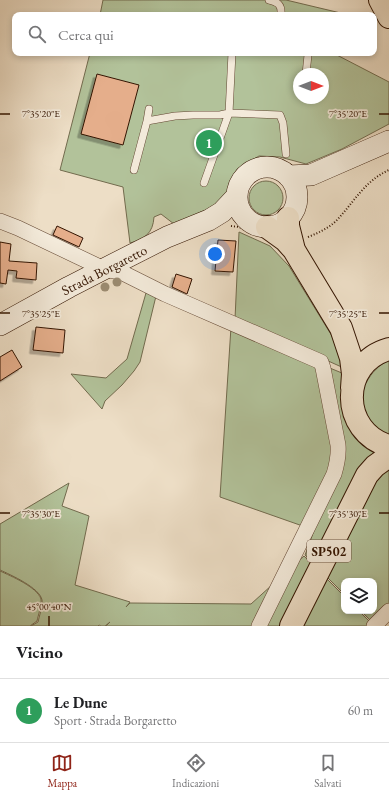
<!DOCTYPE html>
<html lang="it">
<meta charset="utf-8">
<style>
body{margin:0;font-family:"EB Garamond",serif;background:#f6f6f6;color:#202124}
.controls{position:absolute;right:12px;bottom:12px;display:grid;overflow:hidden;border-radius:8px;box-shadow:0 2px 6px #0003}
.controls button{width:36px;height:36px;display:grid;place-items:center;padding:0;border:0;border-bottom:1px solid #e0e0e0;background:#fff;color:#202124;font:20px sans-serif}
.compass{position:absolute;left:293px;top:68px;width:36px;height:36px;border-radius:50%;background:#fff;box-shadow:0 2px 6px #0003;rotate:90deg}
.you{position:absolute;left:215px;top:254px;width:14px;height:14px;margin:-10px;border:3px solid #fff;border-radius:50%;background:#1a73e8;box-shadow:0 0 0 6px #1a73e833}
.badge{display:grid;place-items:center;width:26px;height:26px;border-radius:50%;background:#8f2418;color:#fff;font-size:13px;font-weight:700}
.pin{position:absolute;translate:-50% -50%;border:2px solid #fff;box-shadow:0 1px 4px #0006}
.list{margin:0;padding:0;list-style:none}
h2{display:flex;justify-content:space-between;align-items:center;height:52px;margin:0;padding:0 16px;font-size:17px}
h2 small{font-size:13px;font-weight:400;color:#757577}
.list li{display:grid;grid-template-columns:26px 1fr auto;gap:12px;align-items:center;box-sizing:border-box;height:64px;padding:0 16px;border-top:1px solid #e0e0e0}
.list b{display:block;font-size:15px;white-space:nowrap}
.list p{margin:0;font-size:13px;white-space:nowrap;color:#757577}
.list em{font-size:13px;font-style:normal;color:#757577}
.icon{flex:none;width:22px;height:22px;fill:none;stroke:currentColor;stroke-width:2;stroke-linecap:round;stroke-linejoin:round}
.map{position:relative;flex:none;width:389px;height:626px;overflow:hidden}
.search{position:absolute;background:#fff;box-shadow:0 2px 6px #0003;left:12px;right:12px;top:12px;height:44px;display:flex;align-items:center;gap:10px;box-sizing:border-box;padding:0 14px;border-radius:8px;color:#757577;font-size:15px}
.sheet{height:116px;background:#fff}
nav{display:flex;justify-content:space-around;align-items:center;box-sizing:border-box;height:56px;border-top:1px solid #e0e0e0;background:#fff;font-size:11px;color:#757577}
nav a{display:grid;justify-items:center;gap:2px}
nav .on{color:#8f2418}
.map>svg:first-child{display:block}
.green{fill:#b2c29a;stroke:#726b4e;fill-rule:evenodd}
.building{fill:#e5ae8b;stroke:#331401;filter:url(#shadow)}
.lines{fill:none;stroke-linecap:round;stroke-linejoin:round}
.lane-casing{stroke:#624632;stroke-width:8}
.street-casing{stroke:#624632;stroke-width:16}
.secondary-casing{stroke:#331401;stroke-width:22}
.primary-casing{stroke:#331401;stroke-width:24}
.path{stroke:#331401;stroke-width:2;stroke-dasharray:1 2;stroke-linecap:butt}
.lane{stroke:#f3eada;stroke-width:7}
.street{stroke:#f3eada;stroke-width:15}
.secondary{stroke:#f3eada;stroke-width:21}
.primary{stroke:#eddec6;stroke-width:22}
.tree{fill:#9c8c73}
.ticks{fill:none;stroke:#331401;stroke-width:1.5}
.labels{text-anchor:middle;dominant-baseline:central;stroke-width:3.5;stroke-linejoin:round;paint-order:stroke}
.shield{fill:#f3eada;stroke:#6d5442;stroke-width:1}
.shield-label{font-size:13px;font-weight:bold;fill:#331401}
.street-label{font-size:14px;fill:#331401;stroke:#f3eada}
.ticks-label{font-size:10px;text-anchor:middle;fill:#331401;stroke:#f3eada;stroke-width:3.5;stroke-linejoin:round;paint-order:stroke}
</style>
<div class="map">
<svg width="389" height="626" viewBox="0 0 389 626">
<defs>
<filter id="shadow"><feDropShadow dx="-3.5" dy="3.5" stdDeviation="0" flood-color="#0004"/></filter>
</defs>
<rect width="100%" height="100%" fill="#eddec6"/>
<filter id="stains"><feTurbulence type="fractalNoise" baseFrequency=".005" numOctaves="4"/><feColorMatrix values="0 0 0 0 .2 0 0 0 0 .09 0 0 0 0 .02 0 0 0 .5 -.17"/></filter>
<radialGradient id="worn" r=".72"><stop offset=".6" stop-color="#630" stop-opacity="0"/><stop offset="1" stop-color="#630" stop-opacity=".3"/></radialGradient>
<!-- green -->
<path class="green" d="M103,0H286L349,15H100Z
M90,53H333L389,82V124L342,149L306,164L280,157L259,156L237,169L229,184L226,201L174,224L161,214L154,217C153,233 145,239 130,243L123,187L60,170ZM299,74H323V98H299Z
M249 198a17 17 0 1 1 34 0a17 17 0 1 1-34 0Z
M239,232L270,246L289,266L343,354L346,369L235,319Z
M146,293L156,296L140,362L134,371L122,385L105,401L102,409L71,374L106,378L127,359Z
M231,327L366,383C372,372 378,366 389,360V606L373,623L361,611H374V581H344V594L305,555L310,542L314,530L220,497Z
M69,483L62,506L89,516L75,585L130,602L126,607L130,603L251,604L304,556L344,596V611H359L372,624L370,626H106L110,622L105,626H101L99,625L98,626H31L38,622C39,617 43,605 42,600C40,588 11,575 0,570V524Z
M0,571C11,576 37,587 41,599C42,604 38,616 37,621L30,626H0Z"/>
<!-- building -->
<path class="building" d="M97,74L139,85L123,145L81,134Z
M57,226L83,238L79,247L53,235Z
M218,240L236,241L233,272L215,271Z
M0,242L11,244L9,261L37,263L36,280L16,278L17,271L8,270L6,284L0,283Z
M176,274L192,279L187,294L172,287Z
M36,327L65,330L63,353L33,350Z
M12,350L22,367L0,381V357Z"/>
<g class="lines">
<!-- lane casing -->
<g class="lane-casing">
<path id="lane" d="M269,0C278,2 282,5 281,15
M306,74L308,55L307,53
M147,121L175,116L193,115H220L229,113L280,115L283,123L286,154
M134,170L147,121L149,109
M204,183L229,113L232,53"/>
</g>
<!-- street casing -->
<g class="street-casing">
<path id="street" d="M0,221L18,228L104,269L123,273L165,294L321,362L323,368L338,445C339,456 337,464 334,474L259,626
M374,626L389,611"/>
</g>
<!-- secondary casing -->
<g class="secondary-casing">
<path id="secondary" d="M237 197a30 30 0 1 1 60 0a30 30 0 1 1-60 0Z
M288,176L311,175L389,141
M0,325L69,287L104,269L167,237L209,220L222,212L237,196"/>
</g>
<!-- primary casing -->
<g class="primary-casing">
<path id="primary" d="M380,0L389,17
M288,218V226L294,250
M267,227L285,240L294,250L341,328L351,358L353,374L352,388
M389,349C339,363 340,432 389,446
M291,626L367,475L375,466L389,456"/>
</g>
<!-- path -->
<path class="path" d="M302,209L306,192
M231,226L239,227L252,232
M308,237C318,233 327,229 335,222C353,204 364,181 389,170"/>
<!-- lane -->
<use href="#lane" class="lane"/>
<!-- street -->
<use href="#street" class="street"/>
<!-- secondary -->
<use href="#secondary" class="secondary"/>
<!-- primary -->
<use href="#primary" class="primary"/>
</g>
<!-- trees -->
<g class="tree">
<circle cx="117" cy="282" r="4.5"/>
<circle cx="105" cy="287" r="4.5"/>
</g>
<!-- ticks -->
<path class="ticks" d="M0,114H10M379,114H389M0,313H10M379,313H389M0,513H10M379,513H389M49,616V626"/>
<g class="labels">
<!-- shield labels -->
<rect class="shield" x="307" y="540" width="44" height="22" rx="3"/>
<g class="shield-label">
<text x="329" y="551">SP502</text>
</g>
<!-- street labels -->
<g class="street-label">
<text transform="translate(104 270) rotate(-27)">Strada Borgaretto</text>
</g>
</g>
<g class="ticks-label">
<text x="348" y="117">7°35'20"E</text>
<text x="41" y="117">7°35'20"E</text>
<text x="348" y="317">7°35'25"E</text>
<text x="41" y="317">7°35'25"E</text>
<text x="41" y="517">7°35'30"E</text>
<text x="348" y="517">7°35'30"E</text>
<text x="49" y="610">45°00'40"N</text>
</g>
<rect width="100%" height="100%" filter="url(#stains)"/>
<rect width="100%" height="100%" fill="url(#worn)"/>
</svg>
<div class="controls">
<button><svg class="icon" aria-label="layers" viewBox="0 0 24 24"><path d="M12 4l9 5-9 5-9-5zM3 14l9 5 9-5"/></svg></button>
</div>
<svg class="compass" viewBox="-18 -18 36 36"><path d="M0-13l5 13h-10z" fill="#e53935"/><path d="M0 13l5-13h-10z" fill="#757577"/></svg>
<div class="you"></div>
<div class="pin badge" style="left:209px;top:143px;background:#2e9e5b">1</div>
<div class="search"><svg class="icon" aria-label="search" viewBox="0 0 24 24"><circle cx="10" cy="10" r="6"/><path d="M15 15l6 6"/></svg>Cerca qui</div>
</div>
<section class="sheet">
<h2>Vicino<small></small></h2>
<ul class="list">
<li><span class="badge" style="background:#2e9e5b">1</span><div><b>Le Dune</b><p>Sport · Strada Borgaretto</p></div><em>60 m</em></li>
</ul>
</section>
<nav>
<a class="on"><svg class="icon" aria-label="map" viewBox="0 0 24 24"><path d="M3 6l6-2 6 2 6-2v14l-6 2-6-2-6 2zM9 4v14M15 6v14"/></svg>Mappa</a>
<a><svg class="icon" aria-label="directions" viewBox="0 0 24 24"><path d="M12 3l9 9-9 9-9-9zM9 14v-3h6M13 9l2 2-2 2"/></svg>Indicazioni</a>
<a><svg class="icon" aria-label="saved" viewBox="0 0 24 24"><path d="M7 4h10v16l-5-4-5 4z"/></svg>Salvati</a>
</nav>
